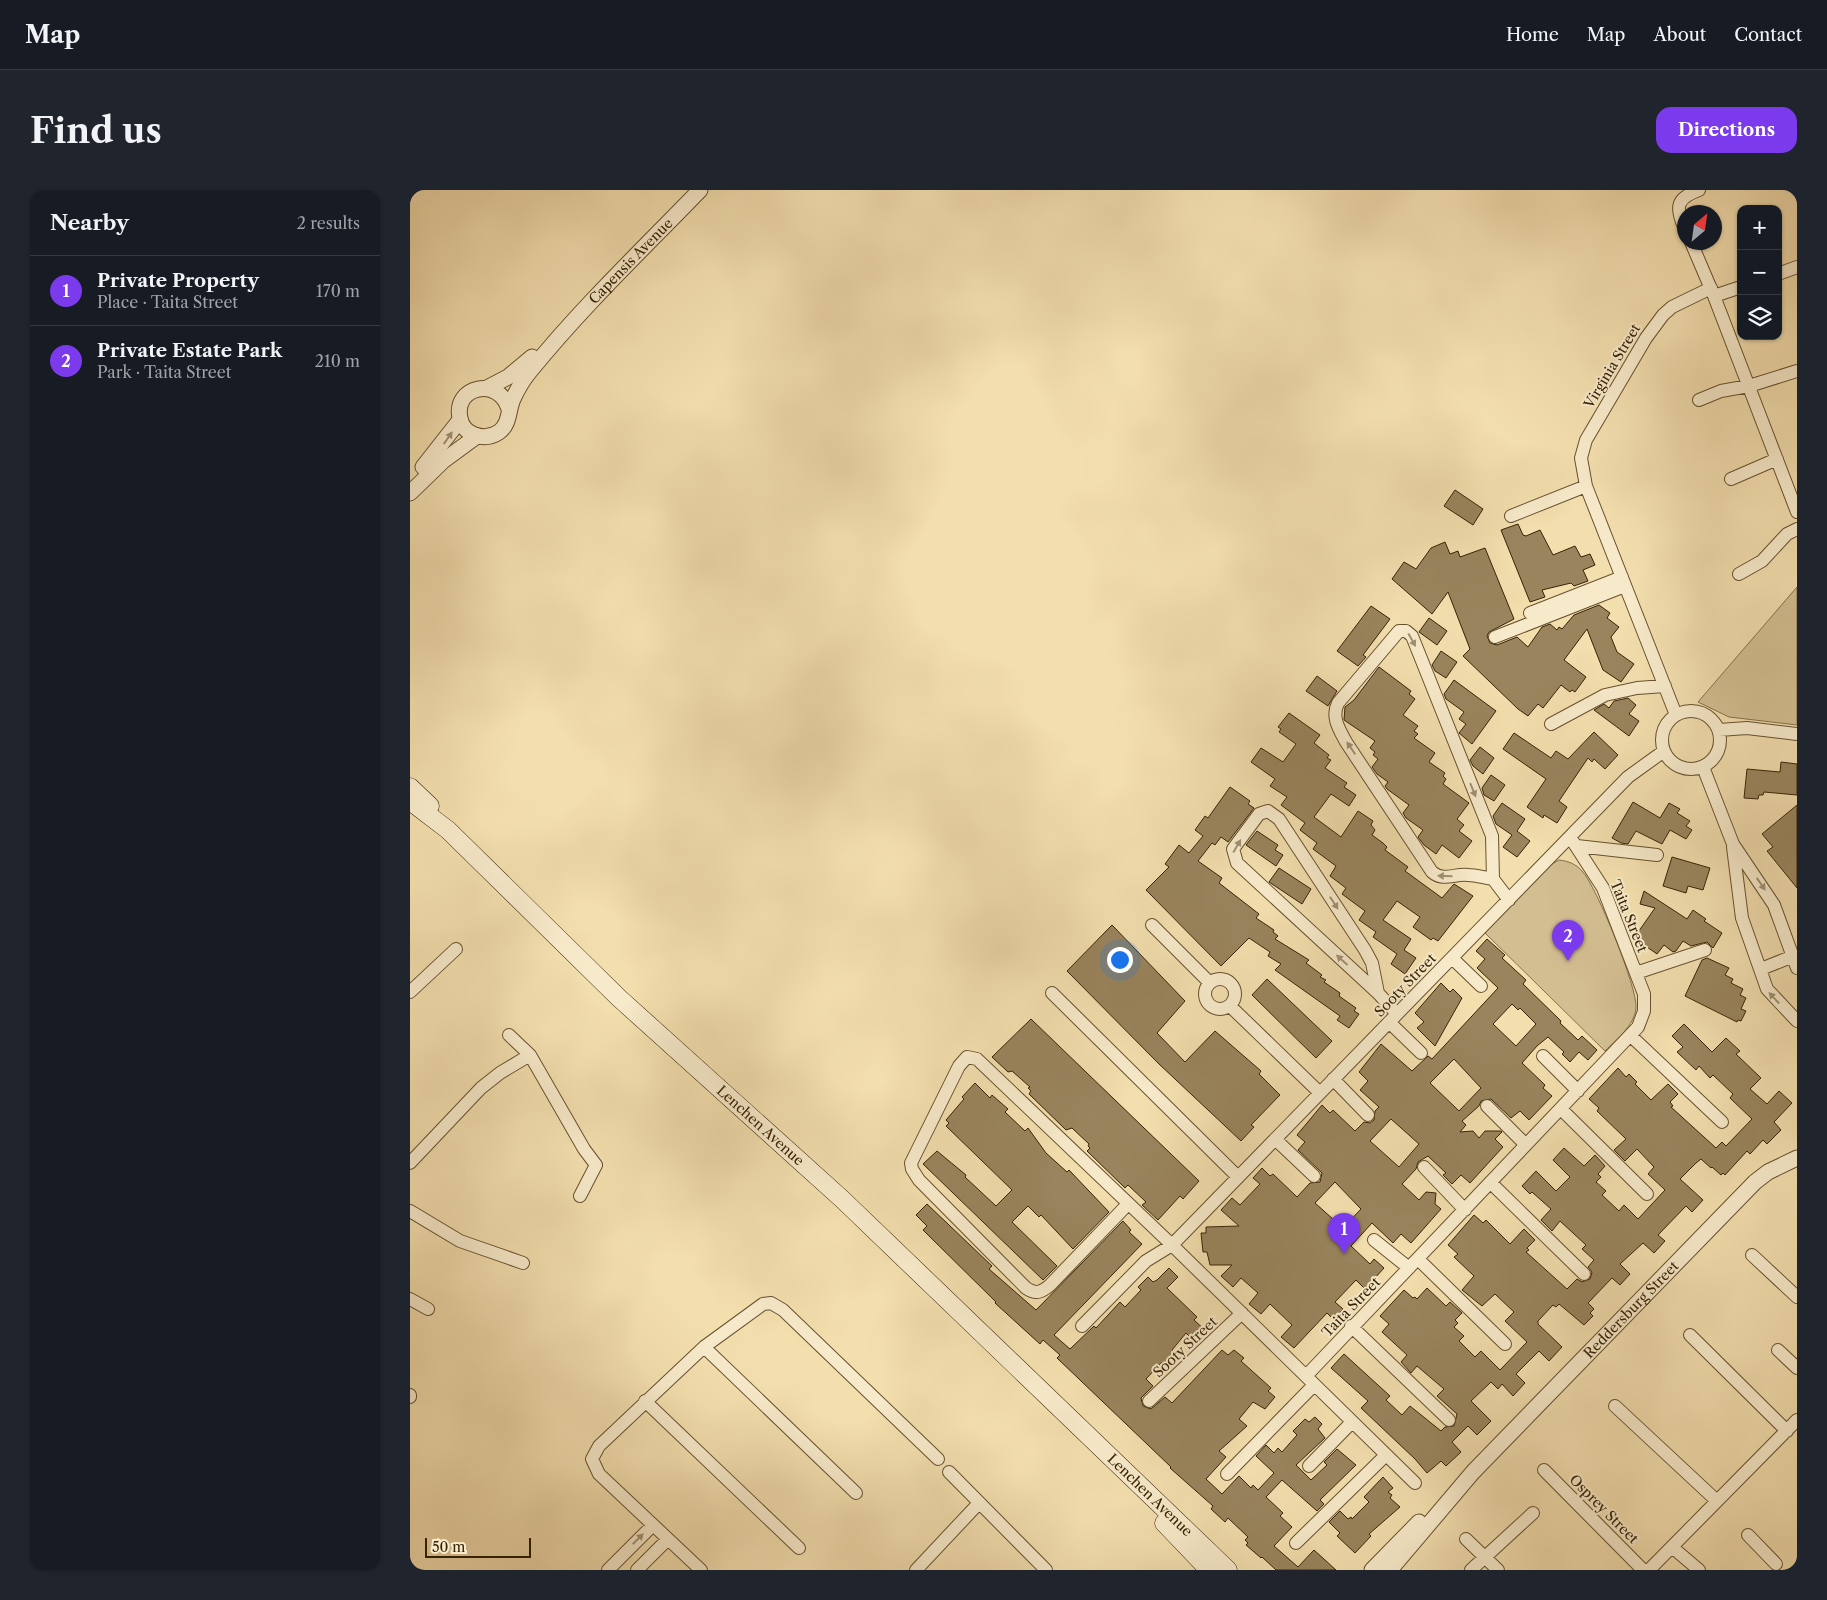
<!DOCTYPE html>
<meta charset="utf-8">
<style>
body{margin:0;font-family:"Libre Caslon Text",serif;background:#20242c;color:#f1f3f6}
.controls{position:absolute;right:15px;top:15px;display:grid;overflow:hidden;border-radius:10px;box-shadow:0 1px 4px #0004}
.controls button{width:45px;height:45px;display:grid;place-items:center;padding:0;border:0;border-bottom:1px solid #363941;background:#171b24;color:#f1f3f6;font:25px sans-serif}
.compass{position:absolute;left:1267px;top:15px;width:45px;height:45px;border-radius:50%;background:#171b24;box-shadow:0 1px 4px #0004;rotate:29deg}
.scale{position:absolute;left:15px;bottom:12px;width:106px;box-sizing:border-box;padding-left:5px;border:2px solid #382205;border-top:0;font-size:14px;line-height:18px;white-space:nowrap;color:#382205;-webkit-text-stroke:4px #f7eaca;paint-order:stroke}
.you{position:absolute;left:709px;top:769px;width:18px;height:18px;margin:-12px;border:4px solid #fff;border-radius:50%;background:#1a73e8;box-shadow:0 0 0 8px #1a73e833}
.badge{display:grid;place-items:center;width:32px;height:32px;border-radius:50%;background:#7c3aed;color:#fff;font-size:16px;font-weight:700}
.pin{position:absolute;translate:-50% -41px;filter:drop-shadow(0 1px 2px #0008)}
.pin::after{content:'';position:absolute;top:26px;width:18px;height:15px;background:inherit;clip-path:polygon(0 0,100% 0,50% 100%)}
.list{margin:0;padding:0;list-style:none}
h2{display:flex;justify-content:space-between;align-items:center;height:65px;margin:0;padding:0 20px;font-size:21px}
h2 small{font-size:16px;font-weight:400;color:#9ea1a6}
.list li{display:grid;grid-template-columns:32px 1fr auto;gap:15px;align-items:center;box-sizing:border-box;height:70px;padding:0 20px;border-top:1px solid #363941}
.list b{display:block;font-size:19px;white-space:nowrap}
.list p{margin:0;font-size:16px;white-space:nowrap;color:#9ea1a6}
.list em{font-size:16px;font-style:normal;color:#9ea1a6}
.icon{flex:none;width:28px;height:28px;fill:none;stroke:currentColor;stroke-width:2;stroke-linecap:round;stroke-linejoin:round}
.map{position:relative;flex:none;width:1387px;height:1380px;overflow:hidden;border-radius:15px}
header{display:flex;align-items:center;gap:30px;box-sizing:border-box;height:70px;padding:0 25px;background:#171b24;border-bottom:1px solid #363941}
header strong{font-size:24px}
nav{display:flex;gap:28px;margin-inline-start:auto;font-size:18px}
.intro{display:flex;align-items:center;justify-content:space-between;box-sizing:border-box;height:120px;padding:0 30px}
h1{margin:0;font-size:35px}
.button{padding:12px 22px;border-radius:15px;background:#7c3aed;color:#fff;font-size:18px;font-weight:700}
main{display:flex;gap:30px;padding:0 30px}
aside{flex:1;background:#171b24;border-radius:15px;box-shadow:0 1px 4px #0004}
.map>svg:first-child{display:block}
.green{fill:#d3be91;stroke:#86704b}
.building{fill:#99845d;stroke:#382205;fill-rule:evenodd}
.lines{fill:none;stroke-linecap:round;stroke-linejoin:round}
.minor-casing{stroke:#67512f;stroke-width:14}
.tertiary-casing{stroke:#67512f;stroke-width:17}
.secondary-casing{stroke:#382205;stroke-width:19}
.minor{stroke:#f7eaca;stroke-width:12}
.tertiary{stroke:#f7eaca;stroke-width:15}
.secondary{stroke:#f7eaca;stroke-width:18}
.oneway{fill:#a19071}
.labels{text-anchor:middle;dominant-baseline:central;stroke-width:4;stroke-linejoin:round;paint-order:stroke}
.street-label{font-size:14px;fill:#382205;stroke:#f7eaca}
</style>
<header>
<strong>Map</strong>
<nav><a>Home</a><a>Map</a><a>About</a><a>Contact</a></nav>
</header>
<div class="intro"><h1>Find us</h1><a class="button">Directions</a></div>
<main>
<aside>
<h2>Nearby<small>2 results</small></h2>
<ul class="list">
<li><span class="badge">1</span><div><b>Private Property</b><p>Place · Taita Street</p></div><em>170 m</em></li>
<li><span class="badge">2</span><div><b>Private Estate Park</b><p>Park · Taita Street</p></div><em>210 m</em></li>
</ul>
</aside>
<div class="map">
<svg width="1387" height="1380" viewBox="0 0 1387 1380">
<rect width="100%" height="100%" fill="#f3deae"/>
<filter id="stains"><feTurbulence type="fractalNoise" baseFrequency=".004" numOctaves="4"/><feColorMatrix values="0 0 0 0 .2 0 0 0 0 .09 0 0 0 0 .02 0 0 0 .5 -.17"/></filter>
<radialGradient id="worn" r=".72"><stop offset=".6" stop-color="#630" stop-opacity="0"/><stop offset="1" stop-color="#630" stop-opacity=".3"/></radialGradient>
<!-- green -->
<path class="green" d="M1387,397V535L1319,527L1288,512Z
M1149,670C1158,671 1166,674 1172,681C1186,695 1228,799 1226,818C1224,836 1207,849 1195,861L1074,742L1142,674Z"/>
<!-- building -->
<path class="building" d="M1045,300L1073,319L1063,335L1034,316Z
M1108,334L1113,345L1116,346L1130,340L1143,365L1165,356L1171,367L1180,364L1185,375L1173,380L1178,391L1164,396L1161,393L1132,400L1135,407L1120,412L1091,340Z
M1035,352L1040,364L1048,361L1050,367L1075,358L1104,429L1079,442L1077,446L1080,453L1087,455L1107,447L1118,457L1132,437L1140,434L1147,440L1149,437L1152,439L1164,425L1189,415L1200,423L1197,428L1209,437L1201,447L1207,462L1224,474L1211,492L1193,480L1177,439L1154,470L1176,487L1165,502L1162,500L1160,502L1151,495L1133,518L1128,514L1118,526L1108,519L1053,466L1060,459L1038,402L1022,424L982,389L994,372L1006,379L1021,358Z
M961,416L980,429L953,465L956,467L948,476L927,461Z
M1019,428L1037,441L1027,455L1009,442Z
M1031,461L1047,472L1036,488L1025,481L1022,475Z
M969,477L1001,501L999,504L1005,509L993,525L1008,536L1004,541L1008,544L1004,548L1025,563L1019,572L1035,583L1033,586L1036,589L1033,594L1059,613L1047,629L1054,635L1049,641L1062,651L1049,668L1032,655L1026,664L1014,655L1008,647L1013,640L996,628L993,623L999,615L977,599L975,596L978,592L967,584L962,577L968,569L963,565L965,562L960,558L965,551L934,530L935,517L944,510Z
M907,486L927,501L918,516L896,501Z
M1044,490L1086,521L1062,554L1049,543L1056,534L1049,529L1054,522L1036,509L1034,504Z
M1218,508L1226,515L1219,524L1229,531L1219,546L1184,520L1194,514L1199,518L1204,511Z
M879,523L910,545L904,553L919,565L917,568L921,570L915,578L937,593L934,597L946,605L939,616L921,604L904,627L931,647L948,621L963,631L961,635L965,640L962,645L973,653L977,657L975,660L998,677L995,681L1032,708L1044,694L1063,706L1028,751L1023,748L1021,750L1003,737L1010,727L987,711L973,730L1001,749L994,760L1006,768L995,784L981,774L987,764L963,747L966,742L949,730L955,721L932,704L936,698L920,686L926,676L903,659L907,653L890,640L895,633L871,615L877,607L860,596L865,589L841,572L851,558L873,572L886,554L869,542L871,539L868,537Z
M1184,542L1208,565L1195,579L1184,569L1182,572L1178,568L1149,611L1157,617L1147,633L1134,625L1133,628L1117,617L1136,589L1093,559L1104,543L1141,568L1146,561L1158,569Z
M1070,557L1084,568L1073,584L1063,576L1060,570Z
M1371,572L1387,574V605L1354,602L1353,605H1349L1348,609L1334,608L1337,579L1370,582Z
M1081,585L1095,595L1084,611L1074,605L1072,598Z
M820,597L840,611L838,614L844,618L818,652L811,647L805,655L802,653L788,671L812,688L809,693L849,724L846,728L864,740L863,742L868,746L865,749L899,770L896,773L912,785L910,787L916,790L914,792L930,803L929,806L946,818L944,821L949,824L939,838L927,830L930,826L865,780L871,774L858,766L860,762L839,748L811,776L736,700L759,677L755,674L769,655L779,663L793,646L785,640L795,626L798,628Z
M1223,612L1250,628L1259,613L1270,619L1267,623L1280,631L1276,636L1282,640L1276,649L1260,640L1252,654L1226,641L1218,654L1211,653L1202,648Z
M1092,613L1115,629L1107,641L1120,651L1107,667L1093,657L1102,645L1086,634L1083,626Z
M1387,615V698L1357,661L1363,657L1352,644Z
M847,641L868,655L865,660L873,665L866,676L836,655Z
M1262,667L1300,678L1293,700L1278,696L1276,703L1253,696Z
M869,678L901,699L892,714L859,692Z
M1234,701L1277,729L1283,720L1296,729L1294,731L1312,743L1303,758L1297,752L1281,756L1273,751L1266,761L1263,762L1254,755L1247,764L1224,748L1245,718L1230,714Z
M702,735L775,811L747,843L775,872L805,841L851,881L849,884L870,905L841,935L844,937L831,951L749,874L657,781Z
M1077,749L1095,765L1092,768L1116,790L1113,794L1151,831L1150,833L1168,850L1172,846L1187,860L1178,870L1169,862L1160,872L1152,864L1154,862L1138,847L1127,856L1112,873L1135,895L1133,898L1142,906L1119,930L1110,921L1101,928L1081,909L1071,911L1069,916L1052,931L1056,935L1050,942L1063,941L1069,948L1075,941H1091L1092,942L1085,949L1093,957L1060,993L1051,985L1042,994L1033,985L1036,983L1018,966L1008,972L1006,979L992,994L1009,1010L1016,1002L1026,1003L1025,1014L1031,1019L1001,1053L991,1044L983,1053L962,1033L941,1056L960,1074L964,1069L974,1078L955,1099L946,1090L925,1112L933,1119L924,1130L917,1123L884,1158L871,1147L882,1135L860,1114L851,1124L839,1114L848,1103L831,1088L823,1097L811,1086L822,1075H800L797,1062H793L791,1043H796V1037L829,1036L811,1020L822,1008L830,1015L850,994L843,988L852,978L860,986L863,984L887,1007L900,993L910,992L912,983L888,960L895,952L887,945L912,915L920,923L923,920L945,941L954,932L960,933L964,930L965,921L969,917L950,900L958,891L949,882L971,854L1002,881L1018,866L1022,869L1088,798L1067,778L1075,769L1066,761ZM1102,814L1108,820L1110,818L1126,834L1106,856L1083,834ZM1044,869L1071,898L1049,921L1020,893ZM981,929L1009,954L989,977L960,951ZM925,992L951,1019L933,1038L905,1013Z
M1297,768L1319,778L1315,785L1323,789L1321,793L1333,799L1330,805L1336,808L1331,819L1336,821L1331,831L1328,830L1327,832L1275,806L1292,770Z
M857,789L922,851L906,868L842,805Z
M1031,793L1040,802L1043,799L1052,808L1025,856L1007,838L1014,832L1005,823Z
M621,829L789,991L773,1009L770,1006L748,1030L732,1015L736,1012L718,995L715,998L677,961L680,958L678,956L679,954L662,938L656,940L619,904L621,901L618,898L620,897L602,881L598,882L582,867Z
M1274,834L1302,862L1316,848L1330,861L1326,864L1351,888L1340,899L1357,914L1369,901L1382,913L1364,932L1371,940L1357,954L1353,950L1340,964L1337,961L1315,985L1313,983L1311,985L1302,977L1301,978L1291,969L1286,973L1270,989L1293,1010L1282,1022L1276,1016L1248,1045L1255,1051L1244,1063L1233,1053L1210,1074L1220,1084L1210,1095L1202,1088L1178,1113L1184,1119L1180,1123L1183,1126L1174,1135L1149,1114L1146,1117L1143,1115L1128,1131V1134L1152,1157L1139,1171L1129,1161L1106,1184L1115,1193L1103,1206L1092,1194L1088,1199L1081,1192L1061,1211L1081,1231L1067,1245L1058,1236L1042,1252L1051,1262L1036,1276L1031,1271L1017,1283L1005,1269L951,1218L958,1211L921,1178L934,1164L980,1206L976,1210L992,1225L1000,1216L1031,1241L1035,1237L1044,1236L1047,1224L1027,1206L1034,1199L1007,1176L1001,1183L991,1172L997,1165L972,1142L979,1134L970,1126L994,1100L1003,1108L1005,1107L1007,1109L1017,1098L1036,1116L1040,1112L1052,1123L1045,1130L1048,1133L1044,1137L1054,1146L1049,1151L1065,1167L1071,1161L1090,1180L1117,1152L1095,1131L1104,1122L1085,1104L1072,1116L1052,1100L1064,1086L1044,1067L1048,1064L1038,1055L1064,1025L1073,1033L1076,1030L1100,1054L1114,1039L1125,1050L1117,1058L1119,1060L1116,1062L1157,1099L1167,1089L1172,1092L1180,1089L1182,1082L1178,1077L1184,1070L1172,1059L1176,1055L1150,1031L1142,1041L1131,1030L1141,1019L1122,1002L1120,1004L1112,996L1126,981L1146,1001L1160,987L1143,970L1154,958L1174,976L1185,965L1195,976L1188,984L1191,987L1186,992L1196,1001L1192,1005L1209,1021L1214,1015L1228,1029L1255,1000L1238,984L1244,977L1227,959L1215,971L1204,960L1216,949L1187,921L1189,918L1179,909L1208,878L1216,887L1219,884L1227,892L1225,894L1241,910L1258,894L1268,904L1260,912L1263,916L1261,917L1306,958L1312,952L1316,956L1342,929L1320,908L1323,904L1303,885L1300,888L1289,876L1286,880L1267,862L1273,857L1262,846Z
M565,893L580,908L582,905L598,919L595,922L615,941L618,938L636,963L657,982L659,980L699,1022L663,1059L631,1025L629,1027L618,1016L602,1032L647,1076L633,1090L513,974L527,961L556,985L555,987L586,1016L602,1000L536,936L539,933L536,930L554,909L552,907Z
M517,1014L582,1076L579,1079L626,1120L713,1031L721,1040L719,1042L732,1054L644,1145L660,1159L684,1136L686,1138L710,1112L715,1117L731,1100L728,1097L738,1087L743,1092L747,1090L759,1078L768,1087L757,1098L787,1127L784,1130L796,1141L785,1152L776,1143L762,1160L765,1163L754,1175L752,1172L736,1189L743,1196L731,1208L733,1216L741,1219L755,1207L762,1213L812,1160L818,1165L824,1160L834,1168L831,1171L861,1198L858,1201L865,1207L855,1219L843,1212L829,1229L837,1236L809,1261L816,1267L796,1289L812,1304L829,1286L841,1298L843,1295L848,1300L864,1283L846,1266L856,1255L864,1263L868,1258L872,1262L887,1245L883,1241L895,1229L899,1232L905,1227L912,1234L908,1239L915,1248L886,1275L901,1290L917,1275L914,1272L927,1259L946,1275L910,1310L914,1314L907,1321L872,1290L856,1307L873,1323L870,1326L882,1337L864,1356L888,1377L904,1360L926,1380H866L852,1367L851,1368L836,1355L838,1353L835,1350L838,1347L818,1328L815,1332L801,1319L803,1316L760,1278L761,1277L647,1168L650,1165L633,1150L630,1154L585,1113L586,1112L513,1040L517,1036L506,1025Z
M973,1287L983,1298L978,1302L982,1305L980,1308L990,1317L959,1344L961,1346L945,1363L927,1346L930,1343L919,1332L930,1321L938,1329L941,1327L942,1329L959,1312L954,1307Z"/>
<g class="lines">
<!-- minor casing -->
<g class="minor-casing">
<path id="minor" d="M1274,37C1265,16 1267,8 1289,0
M1281,52L1304,106L1387,322
M1368,84L1387,77
M1304,106L1331,97
M1289,210L1311,201L1339,196L1387,181
M1321,289L1367,269
M1101,326L1176,296
M1329,384L1352,371L1377,344L1387,339
M1120,423L1212,387
M1085,447L1215,396
M1252 550a29 29 0 1 1 58 0a29 29 0 1 1-58 0Z
M1266,525L1176,296L1171,268L1176,250L1236,148L1253,125L1262,117L1301,98
M1141,534L1195,505L1227,498L1255,496
M1309,540L1337,538L1387,544
M1293,577L1323,654L1364,715L1387,778
M1167,656L1247,665
M1323,657L1332,728L1357,799L1387,831
M1083,689C1075,688 1066,685 1058,685C1045,683 1034,692 1022,682L936,552C929,539 921,527 928,513L989,441H996L1002,446L1082,646L1083,689L1099,710
M742,735L800,793
M1042,768L1071,796
M1351,779L1381,767
M1226,783L1295,760
M795 804a15 15 0 1 1 30 0a15 15 0 1 1-30 0Z
M0,802L46,759
M642,803L828,987
M968,803L962,773L955,760L869,629L858,621L849,624L823,659L827,673L968,803L987,824
M820,816L910,903
M979,832L1011,863
M99,845L120,865L174,959L186,975L170,1006
M1221,846L1312,932
M1133,866L1168,901
M923,889L958,925
M1077,916L1116,955
M1151,919L1237,1004
M865,949L904,986
M0,973L71,898L90,883L120,865
M1014,977L1055,1020
M1081,993L1174,1084
M718,1014L640,1095C632,1102 626,1105 616,1098L509,990L502,979L501,973L549,876L557,867L567,869L762,1055L1005,1293
M0,1021L50,1051L113,1073
M964,1050L999,1078
M1342,1065L1387,1107
M1008,1069L1095,1154
M0,1109L18,1119
M672,1136L736,1071L762,1055L1218,587L1254,561
M941,1136L1039,1230
M1280,1145L1377,1241
M294,1157L446,1303
M1368,1160L1387,1178
M896,1186L1228,837L1234,821V804L1193,698L1160,647
M0,1205V1207
M235,1211L389,1358
M739,1211L832,1123
M1205,1216L1307,1311
M899,1276L942,1232
M1134,1280L1233,1380
M539,1282L636,1380
M817,1284L904,1195
M1338,1345L1366,1374
M1056,1349L1088,1380
M886,1353L976,1265
M1262,1357L1289,1380
M198,1380L243,1335
M227,1380L258,1349
M291,1380L189,1284L182,1269L189,1256L294,1157L353,1114L361,1113L373,1120L528,1269
M506,1380L569,1313
M1061,1380L1123,1323
M1239,1380L1387,1230"/>
</g>
<!-- tertiary casing -->
<g class="tertiary-casing">
<g id="tertiary">
<path d="M77,198L98,187L122,167"/>
<path id="s1" d="M99,219C89,186 43,196 50,228C53,245 74,252 89,242C100,234 98,220 103,209C108,198 114,188 121,180C173,116 233,59 290,0"/>
<path d="M13,277L50,230"/>
<path d="M0,303L33,271L67,246"/>
<path d="M962,1380L1009,1332"/>
<path id="s2" d="M980,1380L1063,1282L1345,992L1358,982L1387,968"/>
</g>
</g>
<!-- secondary casing -->
<g class="secondary-casing">
<g id="secondary">
<path d="M0,597L20,616"/>
<path id="s3" d="M0,611L38,640L209,808L432,1009L818,1380"/>
<path d="M754,1333L799,1380"/>
</g>
</g>
<!-- minor -->
<use href="#minor" class="minor"/>
<!-- tertiary -->
<use href="#tertiary" class="tertiary"/>
<!-- secondary -->
<use href="#secondary" class="secondary"/>
</g>
<!-- one-way arrows -->
<defs><path id="oneway-solid" d="M-6-.8H1V-3.2L6.5 0L1 3.2V.8H-6Z" transform="scale(1.25)"/></defs>
<g class="oneway">
<use href="#oneway-solid" transform="translate(38 248) rotate(-55)"/>
<use href="#oneway-solid" transform="translate(1002 450) rotate(61)"/>
<use href="#oneway-solid" transform="translate(941 558) rotate(-124)"/>
<use href="#oneway-solid" transform="translate(1063 600) rotate(68)"/>
<use href="#oneway-solid" transform="translate(827 656) rotate(-60)"/>
<use href="#oneway-solid" transform="translate(1035 686) rotate(-178)"/>
<use href="#oneway-solid" transform="translate(1351 694) rotate(55)"/>
<use href="#oneway-solid" transform="translate(924 713) rotate(57)"/>
<use href="#oneway-solid" transform="translate(932 770) rotate(-138)"/>
<use href="#oneway-solid" transform="translate(1364 808) rotate(-133)"/>
<use href="#oneway-solid" transform="translate(228 1349) rotate(-45)"/>
</g>
<g class="labels">
<!-- street labels -->
<g class="street-label">
<text stroke="none"><textPath href="#s1" startOffset="346">Capensis Avenue</textPath></text>
<text transform="translate(1202 176) rotate(-59)">Virginia Street</text>
<text transform="translate(1219 726) rotate(68)">Taita Street</text>
<text transform="translate(995 795) rotate(-46)">Sooty Street</text>
<text stroke="none"><textPath href="#s3" startOffset="478">Lenchen Avenue</textPath></text>
<text transform="translate(941 1117) rotate(-46)">Taita Street</text>
<text stroke="none"><textPath href="#s2" startOffset="355">Reddersburg Street</textPath></text>
<text transform="translate(775 1157) rotate(-43)">Sooty Street</text>
<text stroke="none"><textPath href="#s3" startOffset="1015">Lenchen Avenue</textPath></text>
<text transform="translate(1194 1319) rotate(45)">Osprey Street</text>
</g>
</g>
<rect width="100%" height="100%" filter="url(#stains)"/>
<rect width="100%" height="100%" fill="url(#worn)"/>
</svg>
<div class="controls">
<button>+</button>
<button>−</button>
<button><svg class="icon" aria-label="layers" viewBox="0 0 24 24"><path d="M12 4l9 5-9 5-9-5zM3 14l9 5 9-5"/></svg></button>
</div>
<svg class="compass" viewBox="-18 -18 36 36"><path d="M0-13l5 13h-10z" fill="#e53935"/><path d="M0 13l5-13h-10z" fill="#9ea1a6"/></svg>
<div class="scale">50 m</div>
<div class="you"></div>
<div class="pin badge" style="left:934px;top:1064px">1</div>
<div class="pin badge" style="left:1158px;top:771px">2</div>
</div>
</main>
